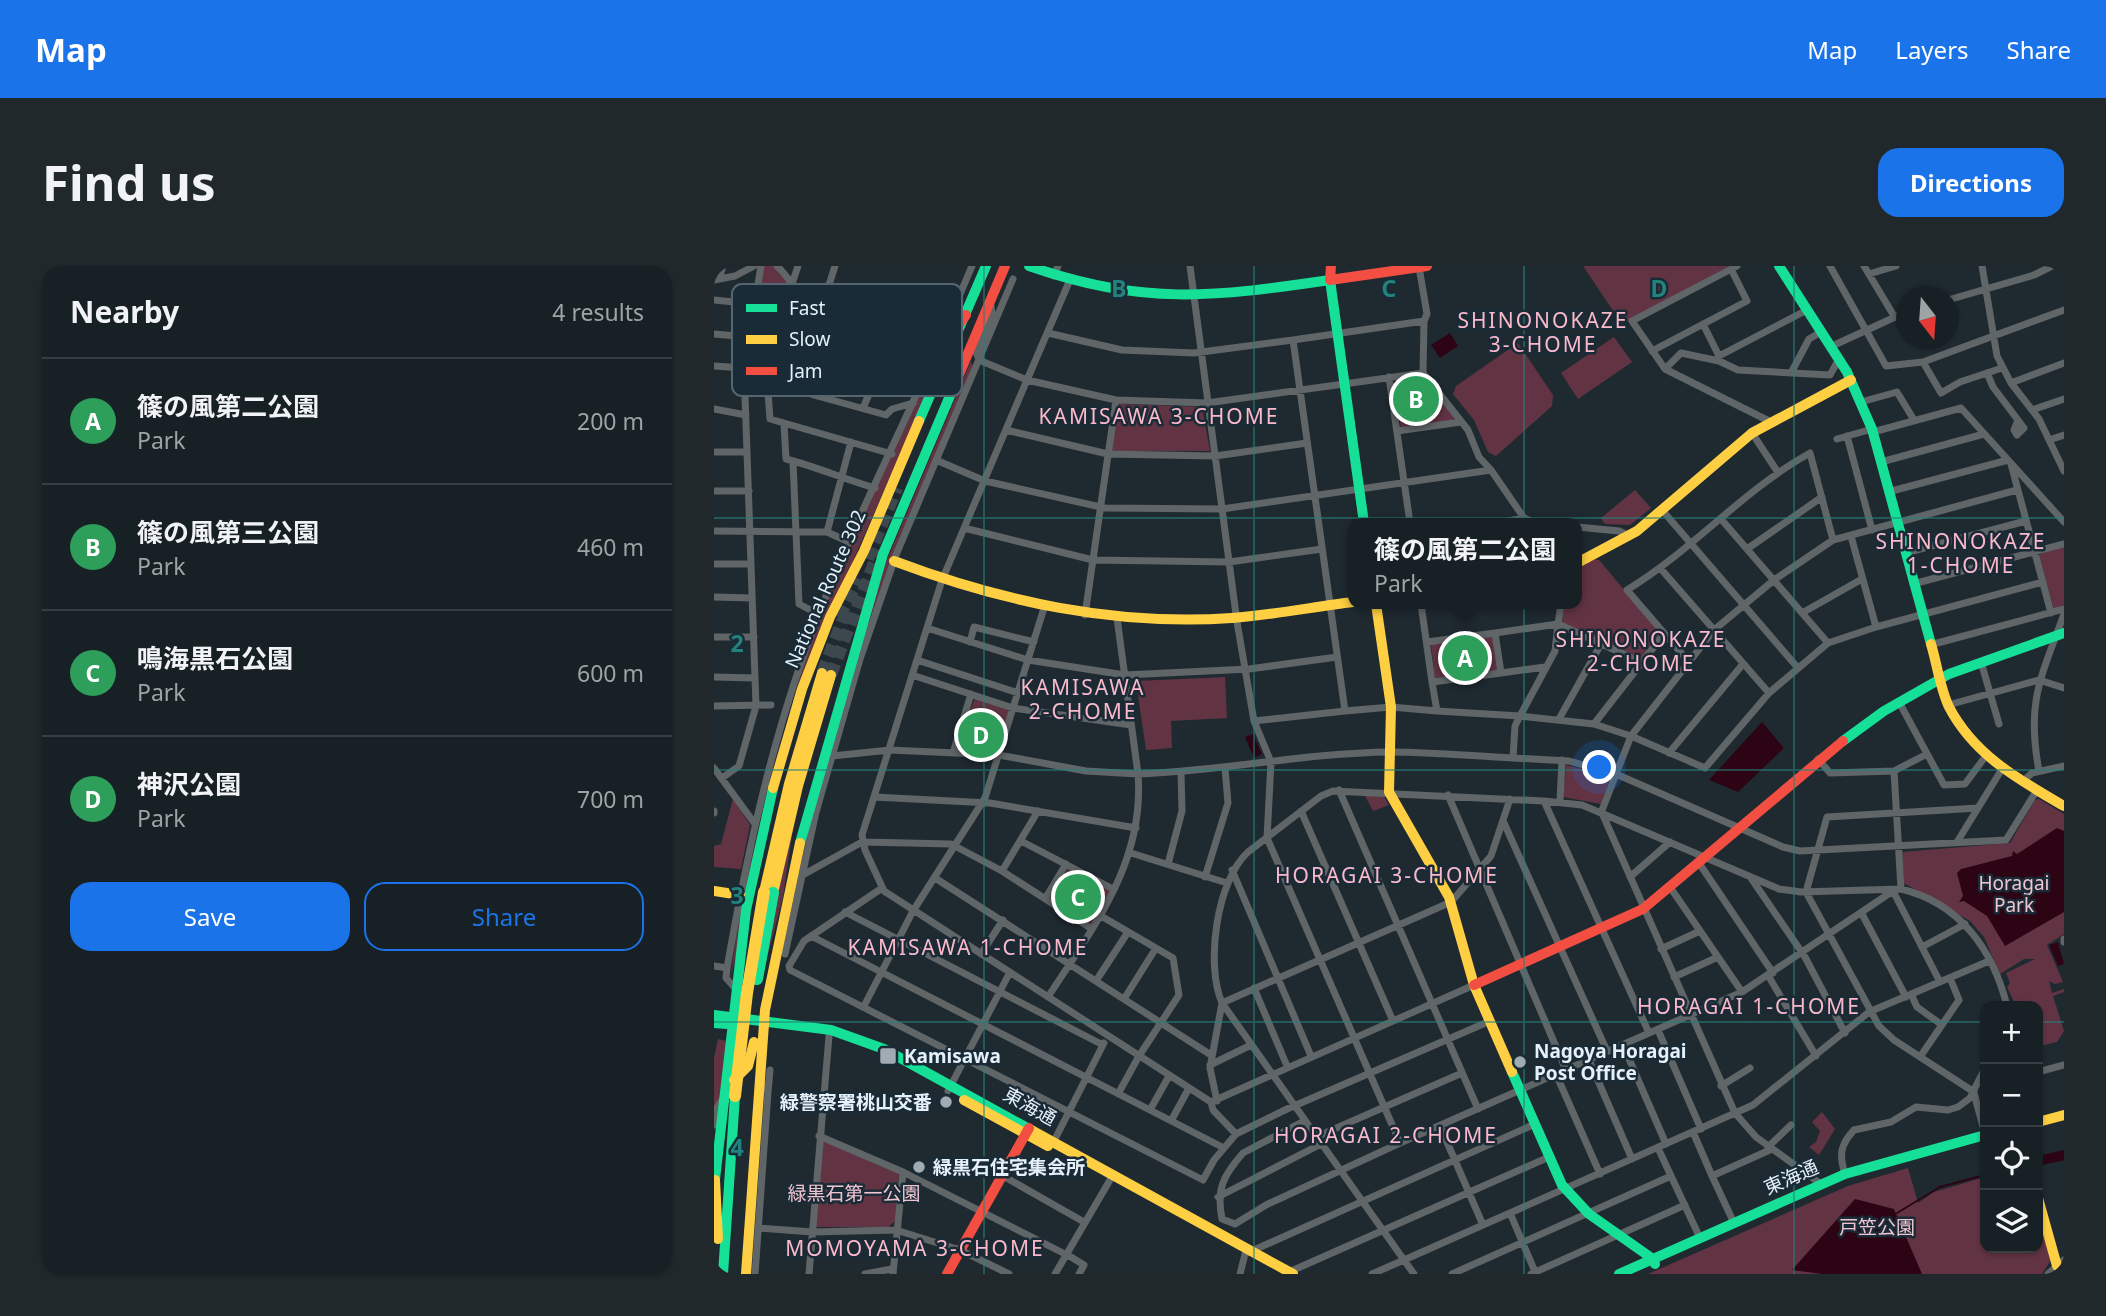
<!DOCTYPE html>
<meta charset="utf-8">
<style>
body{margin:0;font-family:"Noto Sans","Noto Sans JP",sans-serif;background:#20282c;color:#f1f3f6}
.controls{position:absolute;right:21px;bottom:21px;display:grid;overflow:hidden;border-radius:14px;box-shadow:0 2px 5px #0004}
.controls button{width:63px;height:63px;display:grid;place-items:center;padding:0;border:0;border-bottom:2px solid #363e41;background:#172024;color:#f1f3f6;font:35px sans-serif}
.compass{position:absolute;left:1182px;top:21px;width:63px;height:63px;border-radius:50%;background:#172024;box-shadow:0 2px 5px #0004;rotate:163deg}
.you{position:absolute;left:886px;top:502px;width:24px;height:24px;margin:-18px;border:5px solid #fff;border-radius:50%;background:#1a73e8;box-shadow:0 0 0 10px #1a73e833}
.badge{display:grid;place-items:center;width:46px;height:46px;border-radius:50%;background:#1a73e8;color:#fff;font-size:23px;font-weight:700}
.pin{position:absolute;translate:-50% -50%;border:4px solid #fff;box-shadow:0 2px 7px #0006}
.popup{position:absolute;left:634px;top:252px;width:234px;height:91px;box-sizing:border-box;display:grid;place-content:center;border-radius:14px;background:#172024;filter:drop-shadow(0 2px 5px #0005);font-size:23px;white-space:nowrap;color:#9ea3a6}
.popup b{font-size:26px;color:#f1f3f6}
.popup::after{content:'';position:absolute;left:50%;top:100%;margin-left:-14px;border:14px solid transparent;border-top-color:#172024}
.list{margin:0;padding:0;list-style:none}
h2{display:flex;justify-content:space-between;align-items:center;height:91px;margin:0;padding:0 28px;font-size:30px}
h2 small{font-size:23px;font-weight:400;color:#9ea3a6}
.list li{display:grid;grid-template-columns:46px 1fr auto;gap:21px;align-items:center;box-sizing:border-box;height:126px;padding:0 28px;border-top:2px solid #363e41}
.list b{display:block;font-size:26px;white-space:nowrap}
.list p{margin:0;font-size:23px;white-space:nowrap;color:#9ea3a6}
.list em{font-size:23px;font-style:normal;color:#9ea3a6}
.actions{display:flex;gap:14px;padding:21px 28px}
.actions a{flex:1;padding:16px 0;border:2px solid #1a73e8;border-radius:21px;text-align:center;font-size:24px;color:#1a73e8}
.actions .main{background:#1a73e8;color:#fff}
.icon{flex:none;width:38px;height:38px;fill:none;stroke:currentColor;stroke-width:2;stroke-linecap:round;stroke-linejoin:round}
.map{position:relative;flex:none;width:1350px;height:1008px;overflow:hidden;border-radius:21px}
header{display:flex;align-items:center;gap:42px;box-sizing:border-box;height:98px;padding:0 35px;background:#1a73e8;color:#fff}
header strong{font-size:33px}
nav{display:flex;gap:38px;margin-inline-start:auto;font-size:24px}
.intro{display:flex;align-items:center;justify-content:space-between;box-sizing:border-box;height:168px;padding:0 42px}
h1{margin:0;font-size:49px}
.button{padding:18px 32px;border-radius:21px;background:#1a73e8;color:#fff;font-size:24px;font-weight:700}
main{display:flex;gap:42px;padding:0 42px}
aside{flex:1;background:#172024;border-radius:21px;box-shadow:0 2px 5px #0004}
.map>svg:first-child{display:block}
.green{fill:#623443}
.water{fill:#2c0414}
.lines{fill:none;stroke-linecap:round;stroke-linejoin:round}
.stream{stroke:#2c0414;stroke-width:2}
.river{stroke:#2c0414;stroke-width:10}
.highway-tunnel{stroke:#3d484e;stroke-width:12;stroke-dasharray:12 6;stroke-linecap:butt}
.street{stroke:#606567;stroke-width:7}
.fast{stroke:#16e098;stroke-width:10}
.slow{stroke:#ffcf43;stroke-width:10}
.jam{stroke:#f24e42;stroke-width:10}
.fast-bridge{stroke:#16e098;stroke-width:12}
.slow-bridge{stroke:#ffcf43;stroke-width:12}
.grid{fill:none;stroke:#24827c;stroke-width:2;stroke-opacity:0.55}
.poi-dot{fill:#a0abb2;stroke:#192b36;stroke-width:2.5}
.labels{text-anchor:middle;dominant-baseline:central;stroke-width:5;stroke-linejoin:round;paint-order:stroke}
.street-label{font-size:19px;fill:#e5f0f8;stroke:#192b36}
.park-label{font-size:19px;fill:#f1c5d0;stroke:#192b36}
.poi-label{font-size:19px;font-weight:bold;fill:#e5f0f8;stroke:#192b36;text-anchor:start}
.neighbourhood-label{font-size:21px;letter-spacing:2px;fill:#fbb8c9;stroke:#192b36}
.key{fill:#192b36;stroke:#566670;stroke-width:2}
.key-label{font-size:19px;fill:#e5f0f8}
.grid-label{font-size:23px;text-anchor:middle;font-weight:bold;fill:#24827c;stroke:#192b36;stroke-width:5;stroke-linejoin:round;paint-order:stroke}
</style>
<header>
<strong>Map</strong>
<nav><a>Map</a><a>Layers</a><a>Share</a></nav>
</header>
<div class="intro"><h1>Find us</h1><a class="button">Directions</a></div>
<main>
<aside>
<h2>Nearby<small>4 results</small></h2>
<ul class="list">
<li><span class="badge" style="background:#2e9e5b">A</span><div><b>篠の風第二公園</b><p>Park</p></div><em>200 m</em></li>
<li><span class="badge" style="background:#2e9e5b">B</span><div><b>篠の風第三公園</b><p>Park</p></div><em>460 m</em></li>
<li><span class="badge" style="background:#2e9e5b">C</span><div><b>鳴海黒石公園</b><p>Park</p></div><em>600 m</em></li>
<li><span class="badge" style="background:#2e9e5b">D</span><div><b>神沢公園</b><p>Park</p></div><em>700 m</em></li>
</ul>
<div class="actions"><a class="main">Save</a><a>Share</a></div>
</aside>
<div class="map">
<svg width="1350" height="1008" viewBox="0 0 1350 1008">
<rect width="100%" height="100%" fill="#1f2a30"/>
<!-- green -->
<path class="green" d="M49,0H61C77,14 79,33 95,47L93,51L45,36Z
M869,0H1015L908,58Z
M242,61L91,404L16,714L28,629L92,387L133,285L213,108L223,98Z
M900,71L918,96L864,133L847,107Z
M804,77L839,129L838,140L782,190L774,186L760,154L739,128L742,120Z
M257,95L259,102L162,341L73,653L94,555L170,301Z
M708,111L740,151L739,156L687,163L679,117Z
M406,138L488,141L496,185H399L397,183Z
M921,224L937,242L916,259L891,258L887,252Z
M1350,280V339L1340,343L1324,289Z
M880,293L885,294L945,365L946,370L928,392L848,358L850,338H863V302Z
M778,370L785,403L782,406L721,412L717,378Z
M511,411L513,452L457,455L458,482L432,484L422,415Z
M261,432L294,443L295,446L284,485L280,486L246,485L243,481Z
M852,499L897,510L887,538L849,531Z
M650,528L669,529L675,539L659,545Z
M19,533L36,559L27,603L0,601V580L7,578Z
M1325,533L1350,548V668L1333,679L1349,716L1341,718L1335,715L1338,727L1350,723V726L1339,730L1350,765L1343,776L1326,780L1324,740H1302L1293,721L1296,717L1292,707L1321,693H1310L1286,708L1270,671L1256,655L1190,617L1188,586L1296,577L1321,534Z
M81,549L69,631L52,696L61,638Z
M354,603L394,623L395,627L378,658L335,633Z
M4,773L13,775L8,830L0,846V792Z
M1108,846L1121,863L1105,889L1095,881L1102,876L1106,865L1098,856Z
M111,876L185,908L181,955L174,961H101L107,879Z
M1194,902L1204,937L1220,926L1271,911V982H1324V946L1337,994L1328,1008H934L1134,920Z"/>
<!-- water -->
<path class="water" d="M736,67L744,80L726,92L717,79Z
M1048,456L1070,482L1024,526L995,514Z
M539,468L548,488L540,492L531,471Z
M1343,562L1350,565V646L1291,680L1273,650L1250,635L1245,636L1249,630L1243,607L1247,603L1298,590L1299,585L1303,588Z
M1344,676L1350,698L1344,700L1335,679Z
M1141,933L1180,943L1208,1008H1108L1078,1004Z"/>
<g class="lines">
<!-- stream -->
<path class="stream" d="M1183,947L1226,921L1271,909"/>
<!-- river -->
<path class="river" d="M1324,895L1350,889"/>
<!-- highway-tunnel -->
<path class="highway-tunnel" d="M154,293L183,222
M125,351L145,313
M108,407L132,345
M117,409L165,284"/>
<!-- street -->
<path class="street" d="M63,0C74,10 96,44 102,58
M476,0L523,356L540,455L557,496L553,572L686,877
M1116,0L1172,100L1209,96L1350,44
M1150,0L1180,50
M1268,0L1283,90L1297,117L1325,153L1350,205
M705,1L713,48L710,55
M1155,8L1182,0
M340,10L344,0
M5,13L9,0
M0,14L21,10L40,0
M355,16L313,114L402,134L371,349
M78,18L84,0
M0,34L40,38L218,94
M1234,34L1320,9L1338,0
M103,57L121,0
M989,58L1005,90
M334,67L408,84L480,87L579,74L631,445L677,441L723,445L718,416L787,407L781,367L844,358L847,338
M0,68L35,71L163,112
M137,68L150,38L196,34L149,142
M227,73L258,0
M59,79L52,99L56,153L178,188
M1116,81L1192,46
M938,85L1033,35L1017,3
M265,93L262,86L278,49L277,39
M265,94L313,114L228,314L148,569L151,584L170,625L497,836L760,719
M1005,95L1024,104L1116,109L1125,93
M1209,96L1227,127L1246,116L1288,102
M0,100L30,102
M951,103L918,55L1023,0
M1077,107L1095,73L1107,66
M1273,107L1279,121L1310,162L1303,169L1300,164L1304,154
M675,111L696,257
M53,116L172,149L178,143L199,137
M1297,117L1350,97
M402,134L493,137L709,107L710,55L579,74
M1147,136L1183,126L1200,154
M0,143L32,149
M1318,144L1350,133
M1057,156L951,103L967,87L1005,95V90L1093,44
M70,158L72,193C103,201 130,213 161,222
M292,164L394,188L501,190L593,177
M683,165L747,156
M1159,166L1247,142L1350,256
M1038,167L1063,205
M1133,170L1158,264
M1123,173L1158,163
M1335,174L1350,169
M0,186H33
M222,194L271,215L391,242L508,243L777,204L765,191L754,164L709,107
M79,195L85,338L104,348
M1167,196L1270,168
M1297,198L1337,347
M777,204L810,252L821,257
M1303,224L1119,274L1060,314L1000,364L917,470L902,508L1069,581L1086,585L1292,574L1323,524
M0,225H35
M1174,226L1294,194
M948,244L1084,402
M1007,253L1114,377
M784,257L810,252
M863,261L905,265L915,270
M250,262L379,294L515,296L608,283
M0,265L113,266L135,276
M113,266L137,176
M1137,270L1162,361
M1033,283L1108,231
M1191,287L1312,255
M0,298H37
M947,303L1055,427
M1199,318L1350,278
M0,331L38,332
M707,338L718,416
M1088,347L1148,313
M403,352L424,508C508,505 591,487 676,486C717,486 758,490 799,492L801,460L806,450L723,445
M213,362L314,394L411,409L535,403L623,391
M0,371H40
M256,376L260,361L320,376
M713,376L781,367
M1216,379L1350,343
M203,394L304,427
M927,396L844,358L841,385L806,450L880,458L917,470L991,502L1055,427L1114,377L1162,361L1329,316
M975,396L913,324C979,284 1029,224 1096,187L1119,274
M1267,396L1285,458
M787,407L831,401
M198,409L299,442L417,459
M0,411L41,412
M1185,436L1230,519L1251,518L1271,491
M1234,439L1325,414L1350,422
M0,440L57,439
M845,453L887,378
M540,455L631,445
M880,458L950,368
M239,487L257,428
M955,487L1029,398
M118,490L176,484L285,489L372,505L424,508C431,596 380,660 334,731
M799,492L855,495L902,508L887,547L868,539L830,535
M1104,493L1116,507L1180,505L1213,488
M0,502L41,558
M1180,505L1187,623
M1325,505C1312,435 1327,412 1350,348
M8,512L25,500L42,440L30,102L47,0
M1308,516L1318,507L1350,500
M625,524L764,843
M734,529L852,804
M160,531L276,537L422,562
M846,535L848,494
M0,545V547
M587,545L679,755
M887,547L1065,623L1087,626L1187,623C1246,637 1279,684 1293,740
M888,547L1021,847L1042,871L1107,918
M790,557L893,785
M307,575L399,623
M1243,576L1264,542
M417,587L513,617
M985,597L1059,707
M454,598L468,545L467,506
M518,604L597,790
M288,605L324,545
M87,610L148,576L237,578L288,605L378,663
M491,611L514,537L511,502
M916,611L956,576
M221,612L497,789
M1037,612L1091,691L1131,767
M956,621L1028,726
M168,622L90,675L75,700L76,704L489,914L500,894L522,868L573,843L776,755
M331,633L352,598
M131,646L389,779
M1148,648L1192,731
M387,650L459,692L465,729L425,790L404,828
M97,670L510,882
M1350,673V676
M1208,681L1251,658
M947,683L986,665
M71,688L102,546L146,393L182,289L299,13
M267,688L289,654
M0,700L13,702
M960,711L1004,691
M1055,711L1102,790
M382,715L414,666
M21,722L12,712L13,702C34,582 60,462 105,348C138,260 182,177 219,91
M540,722L573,800
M1197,728L1203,741L1228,759
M410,733L442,682
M150,740L199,645L271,532L330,342
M944,764L987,863
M909,779L952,878
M1206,791L1245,734L1236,712
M875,794L918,893
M496,799L537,779
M1324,806L1350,799
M842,808L886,908
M1007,820L1036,802
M234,825L296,706
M54,826L56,804
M1260,826L1180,774L1165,760L1092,626L1113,551L1264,542L1288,503
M1260,827L1271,868
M503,835L496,802L508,737L737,636L777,590L796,533
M497,836L499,844L522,868
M436,844L455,810
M457,855L475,822
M590,855L529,887C509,910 502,923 508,953L521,958L552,939L686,877L1028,726L1179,625L1226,716
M0,859L2,843L8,834
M726,860L769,959
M979,866L998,910
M105,870L189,906L357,991L370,999L365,1008
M602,871L748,807
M340,875L390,777
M1054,881L1077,859
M944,882L986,972
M1131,908C1125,889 1126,879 1140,864L1177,856L1202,841L1234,844L1244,841L1256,832L1271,802
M289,910L370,956
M504,931L607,878
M796,947L1039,839L1155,746L1275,695
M1020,957L998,910L1058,883
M44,962L98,966L182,964L246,984L295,1008
M575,1006L835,891
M41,1008L54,826L47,815
M95,1008L115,770
M151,1008L178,1003
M179,1008L189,906
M341,1008L396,914
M526,1008L531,988L821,858
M658,1008L690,994L700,1008
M738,1008L957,910
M817,1008L971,939
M822,1008L796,947L690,994L508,737C491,698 503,614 534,586L607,530L619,525L830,535L935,767
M1334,1008L1350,994"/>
<!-- fast -->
<path class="fast" d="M315,0C429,40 499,31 616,14L650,257
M1065,0L1133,106L1158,163L1217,378
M205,155L272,0
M1129,475L1170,445L1235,408L1350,367
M86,577L169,288L238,125
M0,749L117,764L170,783L317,864
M0,757L25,759
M798,806L848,919L875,948L939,993L941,998
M0,922L32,644L59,522
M9,1008L21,830
M905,1008L1131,908L1271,869"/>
<!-- slow -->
<path class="slow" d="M180,295C289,336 400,360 518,352C558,349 599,341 639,336
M863,297L923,265L1038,167L1137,114
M662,338L677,441L675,526L735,631L760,719L798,806
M1217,378C1223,398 1226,422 1235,441C1260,489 1305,514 1350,540
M59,522L88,423L116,351L150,285L205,155
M0,625L26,629
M50,626L75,518L108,407
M59,627L84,520L117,409
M20,814L34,800L40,776
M250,834L334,880
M1324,856L1350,849
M317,864L579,1008
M1,914L4,973
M1324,932L1343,1000
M32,1008L51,744L86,577"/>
<!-- jam -->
<path class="jam" d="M617,0L616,14L713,0
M218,94L252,49
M238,125L291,0
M760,719L929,643L1129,475
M233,1008L315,862"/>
<!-- fast-bridge -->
<path class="fast-bridge" d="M43,713L59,627"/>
<!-- slow-bridge -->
<path class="slow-bridge" d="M21,830L33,727L50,626"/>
</g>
<!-- grid -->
<path class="grid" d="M270,0V1008M540,0V1008M810,0V1008M1080,0V1008M0,252H1350M0,504H1350M0,756H1271M1324,756H1350"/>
<!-- markers -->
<g class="poi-dot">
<rect x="165" y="781" width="18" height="18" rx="3.5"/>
<circle cx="806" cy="796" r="7"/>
<circle cx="232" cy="836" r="7"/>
<circle cx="205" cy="901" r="7"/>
</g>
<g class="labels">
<!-- street labels -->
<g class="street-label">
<text transform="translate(111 323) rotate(-66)">National Route 302</text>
<text transform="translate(316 840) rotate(29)">東海通</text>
<text transform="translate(1077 911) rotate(-24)">東海通</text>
</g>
<!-- park labels -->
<g class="park-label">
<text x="1300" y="617">Horagai<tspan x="1300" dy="22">Park</tspan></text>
<text x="140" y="927">緑黒石第一公園</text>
<text x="1163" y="961">戸笠公園</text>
</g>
<!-- poi labels -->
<g class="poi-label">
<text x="820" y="785">Nagoya Horagai<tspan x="820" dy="22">Post Office</tspan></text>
<text x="190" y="790">Kamisawa</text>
<text x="218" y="836" text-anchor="end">緑警察署桃山交番</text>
<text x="219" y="901">緑黒石住宅集会所</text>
</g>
<!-- neighbourhood labels -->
<g class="neighbourhood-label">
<text x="829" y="54">SHINONOKAZE<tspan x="829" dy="24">3-CHOME</tspan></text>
<text x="445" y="150">KAMISAWA 3-CHOME</text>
<text x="1247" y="275">SHINONOKAZE<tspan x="1247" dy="24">1-CHOME</tspan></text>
<text x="927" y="373">SHINONOKAZE<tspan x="927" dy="24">2-CHOME</tspan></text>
<text x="369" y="421">KAMISAWA<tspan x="369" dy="24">2-CHOME</tspan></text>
<text x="673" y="609">HORAGAI 3-CHOME</text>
<text x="254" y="681">KAMISAWA 1-CHOME</text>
<text x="1035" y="740">HORAGAI 1-CHOME</text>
<text x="672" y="869">HORAGAI 2-CHOME</text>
<text x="201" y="982">MOMOYAMA 3-CHOME</text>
</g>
</g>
<!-- legend -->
<rect x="18" y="18" width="230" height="112" rx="10" class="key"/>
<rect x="32" y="38" width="31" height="8" fill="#16e098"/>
<rect x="32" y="69" width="31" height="9" fill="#ffcf43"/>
<rect x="32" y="101" width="31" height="8" fill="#f24e42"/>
<g class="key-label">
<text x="75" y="49">Fast</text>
<text x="75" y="80">Slow</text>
<text x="75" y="112">Jam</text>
</g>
<g class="grid-label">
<text x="405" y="31">B</text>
<text x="675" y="31">C</text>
<text x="945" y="31">D</text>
<text x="23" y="386">2</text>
<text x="23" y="638">3</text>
<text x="23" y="890">4</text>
</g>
</svg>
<div class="controls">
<button>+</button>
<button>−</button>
<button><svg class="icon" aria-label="locate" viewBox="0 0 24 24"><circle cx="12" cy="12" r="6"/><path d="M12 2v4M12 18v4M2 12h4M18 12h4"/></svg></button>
<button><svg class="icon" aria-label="layers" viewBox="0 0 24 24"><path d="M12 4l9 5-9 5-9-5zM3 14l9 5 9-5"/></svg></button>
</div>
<svg class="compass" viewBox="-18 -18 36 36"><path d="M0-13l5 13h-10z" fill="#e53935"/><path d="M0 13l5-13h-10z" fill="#9ea3a6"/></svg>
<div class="you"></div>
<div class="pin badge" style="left:751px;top:392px;background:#2e9e5b">A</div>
<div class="popup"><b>篠の風第二公園</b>Park</div>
<div class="pin badge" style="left:702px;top:133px;background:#2e9e5b">B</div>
<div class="pin badge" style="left:364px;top:631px;background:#2e9e5b">C</div>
<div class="pin badge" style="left:267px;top:469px;background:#2e9e5b">D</div>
</div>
</main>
